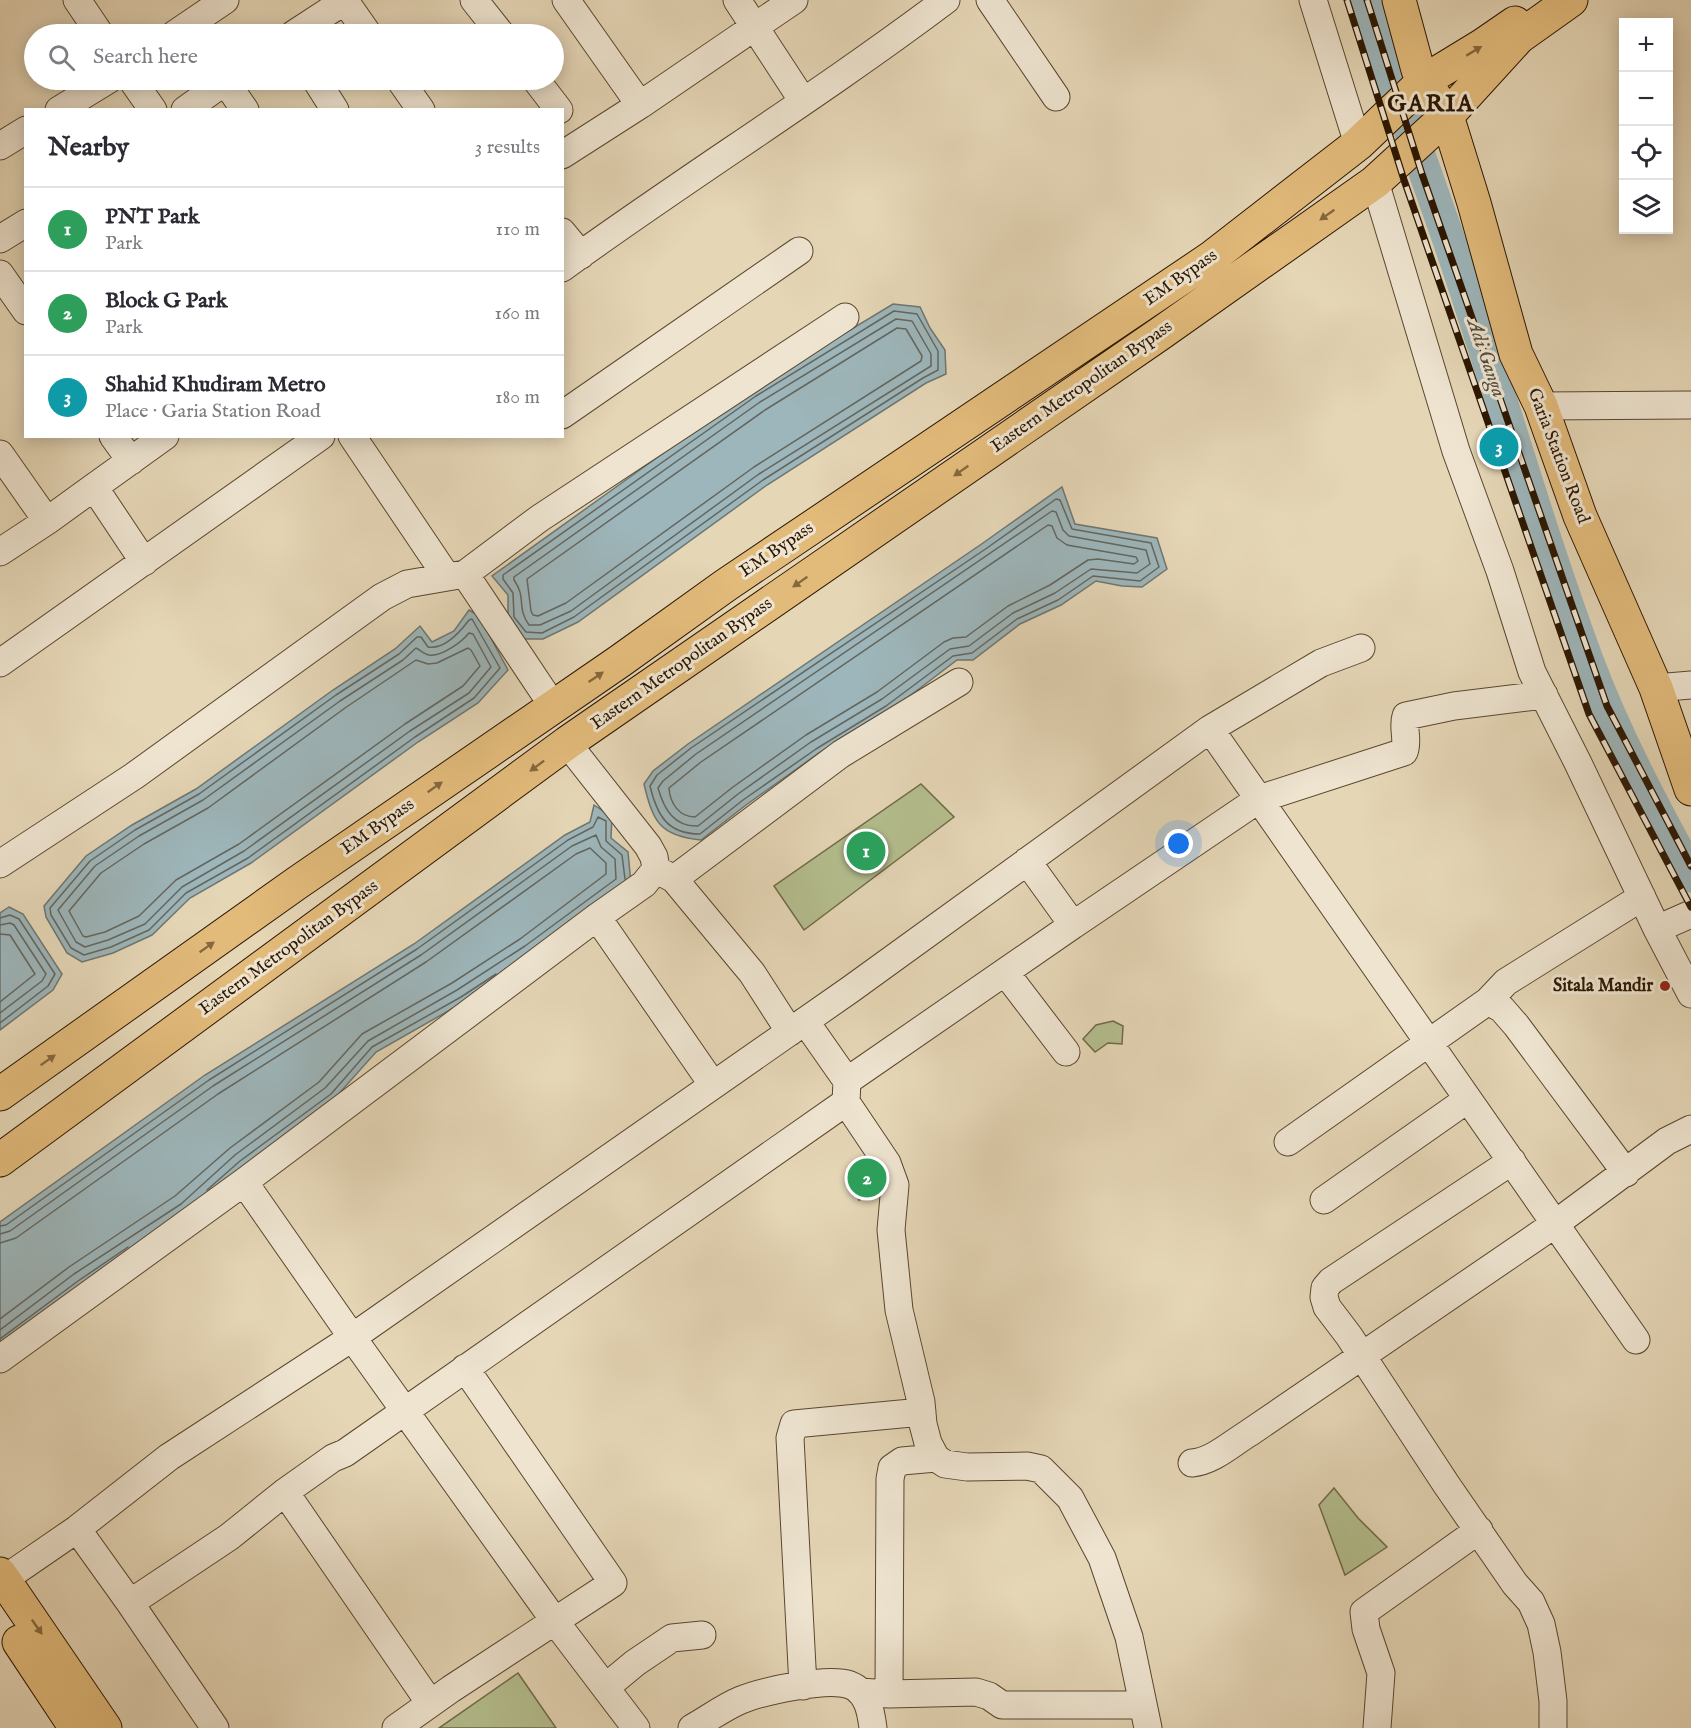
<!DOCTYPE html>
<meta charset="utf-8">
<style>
body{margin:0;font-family:"IM FELL English",serif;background:#f2f2f3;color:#2b2b33}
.controls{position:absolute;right:18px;top:18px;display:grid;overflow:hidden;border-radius:0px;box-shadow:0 3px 15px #0003}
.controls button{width:54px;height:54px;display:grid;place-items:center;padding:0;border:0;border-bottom:2px solid #e1e1e2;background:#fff;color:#2b2b33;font:30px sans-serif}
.you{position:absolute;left:1179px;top:844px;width:21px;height:21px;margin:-15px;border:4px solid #fff;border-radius:50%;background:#1a73e8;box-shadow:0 0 0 9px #1a73e833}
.badge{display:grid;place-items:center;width:39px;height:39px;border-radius:50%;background:#8f2418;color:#fff;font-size:20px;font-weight:700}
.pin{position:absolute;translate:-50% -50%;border:3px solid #fff;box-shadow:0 2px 6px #0006}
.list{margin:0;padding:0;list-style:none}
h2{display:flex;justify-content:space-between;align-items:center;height:78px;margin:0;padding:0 24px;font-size:26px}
h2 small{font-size:20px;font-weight:400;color:#7c7c81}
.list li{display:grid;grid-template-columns:39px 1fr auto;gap:18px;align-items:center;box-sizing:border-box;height:84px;padding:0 24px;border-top:2px solid #e1e1e2}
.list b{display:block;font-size:22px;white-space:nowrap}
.list p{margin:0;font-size:20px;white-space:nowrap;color:#7c7c81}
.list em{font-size:20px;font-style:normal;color:#7c7c81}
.icon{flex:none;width:33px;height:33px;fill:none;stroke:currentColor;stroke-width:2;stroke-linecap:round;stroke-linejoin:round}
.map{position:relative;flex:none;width:1691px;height:1728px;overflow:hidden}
.search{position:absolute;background:#fff;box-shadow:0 3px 15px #0003;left:24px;top:24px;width:540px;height:66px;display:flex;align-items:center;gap:15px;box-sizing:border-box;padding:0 21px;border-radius:33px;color:#7c7c81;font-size:22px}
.panel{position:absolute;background:#fff;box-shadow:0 3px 15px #0003;left:24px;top:108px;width:540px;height:330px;border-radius:0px}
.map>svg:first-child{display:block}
.green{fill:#b4be8e;stroke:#706a47;stroke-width:1.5}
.water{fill:#9db6bb;stroke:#6f7670;stroke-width:1.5}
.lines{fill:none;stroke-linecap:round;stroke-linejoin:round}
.shore{stroke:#64665e;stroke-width:1.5}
.river{stroke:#9db6bb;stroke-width:33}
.minor-casing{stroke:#5a462e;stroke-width:29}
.major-casing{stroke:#2b1600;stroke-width:35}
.minor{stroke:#eee4d0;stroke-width:27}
.major{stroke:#e2bb7b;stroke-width:33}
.rail-casing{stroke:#2b1600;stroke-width:7}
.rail{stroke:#eee4d0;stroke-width:4.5;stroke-dasharray:14;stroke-linecap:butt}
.oneway{fill:#86683e}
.poi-dot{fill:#8f2418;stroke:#eee4d0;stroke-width:2}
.labels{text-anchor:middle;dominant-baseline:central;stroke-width:6;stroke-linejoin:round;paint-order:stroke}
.street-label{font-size:18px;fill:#2b1600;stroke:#eee4d0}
.poi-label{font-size:18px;font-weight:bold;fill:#2b1600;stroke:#eee4d0;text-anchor:end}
.water-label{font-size:20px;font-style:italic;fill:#534e41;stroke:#eee4d0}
.district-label{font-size:24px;font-weight:bold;letter-spacing:1.5px;fill:#2b1600;stroke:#eee4d0}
</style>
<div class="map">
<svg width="1691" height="1728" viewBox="0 0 1691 1728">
<rect width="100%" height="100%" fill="#e5d6b6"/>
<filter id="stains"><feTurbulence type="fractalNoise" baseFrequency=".00333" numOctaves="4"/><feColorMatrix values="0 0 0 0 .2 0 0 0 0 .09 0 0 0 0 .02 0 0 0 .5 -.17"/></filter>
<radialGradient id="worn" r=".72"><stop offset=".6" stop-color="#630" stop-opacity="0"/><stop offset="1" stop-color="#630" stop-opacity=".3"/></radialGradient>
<!-- green -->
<path class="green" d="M921,784L954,817L804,930L774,886Z
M1113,1021L1123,1026L1122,1044L1108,1043L1095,1052L1083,1039L1096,1025Z
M873,1153L880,1182L873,1189L870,1196L859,1200L849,1180V1169Z
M1334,1488L1358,1518L1387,1547L1345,1575L1319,1505Z
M518,1673L556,1728H439Z"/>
<!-- water -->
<path class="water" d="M893,304L920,307L930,328L945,350L946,374L926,383L767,485L578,622L543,639H523L508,620V595L492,576L676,444L797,362Z
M1062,487L1075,524L1157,538L1167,569L1142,587L1122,586L1096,581L1061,605L1020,624L973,660H957L890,711L819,753L746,805L701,840C660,836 653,822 644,784L653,771L688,744L983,543Z
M469,610L479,616L508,670L478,703L418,742L251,863L190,898L152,935L113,953L82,962L67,953L46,917L44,906L86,856L132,825L196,789L333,690L395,649L420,626L432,642L454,631Z
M594,805L612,817L611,838L628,852L631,884L464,1002L376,1052L335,1098L0,1347V1222L205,1075L414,944L565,835L590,822Z
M9,907L23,914L62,974L53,990L0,1030V913Z"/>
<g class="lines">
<!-- shore -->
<path class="shore" d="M894,311L917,314L938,351V370L923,378L763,480L574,617L542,633L526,632L514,617L513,593L503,579V575L756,396Z
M896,319L912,321L931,354V366L759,474L571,611L540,625H529C516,607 527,598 514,580V577L760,402Z
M897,328L906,329L922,356L921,361L754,467L566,603L538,616L533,615L531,611L527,579L765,410Z
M1056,499L1060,500L1072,529L1151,543L1159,567L1140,581L1093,576L1058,600L1017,619L972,653L953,656L886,706L816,749L743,800L700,834C667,834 657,815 650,786L657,775L691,748L987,548Z
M1052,511L1056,512L1063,530L1069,536L1146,550L1150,564L1137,573L1091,569L1055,593L1013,613L969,646L950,649L882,699L811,742L738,794L698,826C674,827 664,809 658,788L663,781L696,754Z
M1048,525L1052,526L1057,538L1067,545L1136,557L1138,561L1134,564L1098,559L1088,560L1050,585L1008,606L966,637L953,638L944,642L877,692L806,735L733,787L695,817C679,817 670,803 669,788L701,762Z
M472,619L500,668L474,698L415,737L248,858L186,893L149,930L111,947L84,955L71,948L51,915L50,908L90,861L135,830L199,794L336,695L399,654L417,637H421L428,647C445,650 460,632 469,620Z
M469,633L473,634L491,667L469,693L410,731L244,851L182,887L145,924L108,940L85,947L76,942L58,910L95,866L139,836L203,800L340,701L403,660L416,648C420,650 424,654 429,655C441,657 462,642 469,633Z
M468,648L471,650L480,666L463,686L405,724L239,844L176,880L139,916L105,932L86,937L83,936L69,911L101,873L144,844L208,808L345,708L416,660L428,664L437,663Z
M0,918L10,915L19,919L55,974L48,986L0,1023
M0,925L10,923L14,925L46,974L42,981L0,1013
M0,934L10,935L35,974L0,1002
M207,1190L240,1161L331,1094L372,1047L461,997L496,974
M0,1226L6,1225L209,1080L417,949L568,840L593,827L598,817L606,821V841L622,855L625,879
M0,1234L10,1231L213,1086L421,955L572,846L596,835L601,847L615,859L616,879L525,946L457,990L368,1041L325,1088L235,1155L181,1204L74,1274L0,1330
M0,1243L16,1238L218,1094L426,962L576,854L590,848L606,863V874L520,939L452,983L362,1034L319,1082L230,1148L175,1196L69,1267L0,1319
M0,1339L78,1281L128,1247"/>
<!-- river -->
<path class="river" d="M1366,0C1393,87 1426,172 1455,258C1500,392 1538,528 1587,660C1615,735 1653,806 1691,876"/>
<!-- minor casing -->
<g class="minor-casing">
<path id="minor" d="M77,0L100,34
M474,0L501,34
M566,0L640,105
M737,0L803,101
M990,0L1056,97
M1313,0L1358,144
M345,1L368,34
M175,34L225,0
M294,34L346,0
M132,80L153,110
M316,80L335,110
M400,80L421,110
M536,80L559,110
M225,81L245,110
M59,110L108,80
M185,110L227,80
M0,146L26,130
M562,155L640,105L794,0
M1375,182L1456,451L1500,571L1532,672L1577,761L1657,929L1691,994
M562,232L581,255
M0,239L26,223
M562,268C689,176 821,94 946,0
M0,274L26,311
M1541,406L1691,405
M562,415L799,251
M113,436L131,461
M352,436L447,577
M0,454L47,521L94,487L144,562
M94,487L165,436
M0,552L47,521
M0,663L321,436
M1656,688L1691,685
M553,706L465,574L540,518L845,317
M1210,729L1321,663L1361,648
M1027,861L1073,925L1259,799L1404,752C1409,740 1402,728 1406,716L1454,706L1544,695
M0,864L134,776L382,597L407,584L465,574
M659,871L674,879L752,973L790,1032
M674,879L841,754L959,682
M597,917L713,1085
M1073,925L847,1081L846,1102L887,1163L895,1185L891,1230L899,1310L921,1402L923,1424L928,1443L936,1458L945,1464L967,1467L1027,1466L1041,1469L1070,1498L1102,1558L1129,1637L1148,1728
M1657,929L1691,914
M1005,972L1066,1052
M1488,1001L1506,982L1642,897
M805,1021L847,1081
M1288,1142L1488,1001L1502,1009L1516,1025L1626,1173
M1512,1161L1331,1281L1325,1288L1324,1297L1327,1307L1349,1336L1446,1484L1515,1584L1531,1602L1541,1624L1547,1652L1553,1701V1728
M244,1182L352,1337L554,1620L636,1728
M1324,1200L1468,1099
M0,1359L244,1182L597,917L644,884L656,869L654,857L648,846L567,743
M1192,1463C1213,1461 1231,1444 1249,1433L1555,1224L1667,1141L1691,1129
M285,1492L430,1703
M77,1529L130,1603L215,1728
M0,1582L77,1529L169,1457L347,1341L851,989L1210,729L1636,1340
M130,1603L229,1537L285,1492L333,1458L345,1453L846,1102
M803,1686L790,1438L794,1424L922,1412
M606,1687L635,1663L672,1638L702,1635
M860,1692L889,1694L976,1692L989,1696L1002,1705H1143
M889,1694L890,1479L892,1468L902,1461L936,1458
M396,1728L451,1689L613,1583L465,1368
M692,1728C708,1719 724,1707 741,1700C763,1691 828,1677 850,1685C868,1692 871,1712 873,1728
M1377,1728L1381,1673L1366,1629L1364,1612L1479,1530"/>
</g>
<!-- major casing -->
<g class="major-casing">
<path id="major" d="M1399,0L1418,70L1447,116L1474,203L1516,354L1541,406L1580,516L1656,688L1691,789
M0,1094L297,883L620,661L726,585L1211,258L1358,144L1424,81L1483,45L1515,23
M0,1160L567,743L1161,333L1375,182L1447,116L1519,37L1571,0
M0,1574L105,1728
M19,1642L76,1728"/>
</g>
<!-- minor -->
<use href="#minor" class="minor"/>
<!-- major -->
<use href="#major" class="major"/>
<!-- rail casing -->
<g class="rail-casing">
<path id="rail" d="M1347,0L1404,180L1589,714L1691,907
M1367,0L1422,174L1607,706L1691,866"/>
</g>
<!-- rail -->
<use href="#rail" class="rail"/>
</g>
<!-- one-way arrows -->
<defs><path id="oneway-solid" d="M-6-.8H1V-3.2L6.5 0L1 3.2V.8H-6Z" transform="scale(1.5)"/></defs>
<g class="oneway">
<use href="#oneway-solid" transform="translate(1474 51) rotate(-31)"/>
<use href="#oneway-solid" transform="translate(1327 215) rotate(145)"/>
<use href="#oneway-solid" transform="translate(961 471) rotate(145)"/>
<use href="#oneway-solid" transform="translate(800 582) rotate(145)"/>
<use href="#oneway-solid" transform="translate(596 677) rotate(-34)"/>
<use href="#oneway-solid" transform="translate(537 766) rotate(143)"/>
<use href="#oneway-solid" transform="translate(435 787) rotate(-35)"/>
<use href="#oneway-solid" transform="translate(207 947) rotate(-35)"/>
<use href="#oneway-solid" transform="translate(48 1060) rotate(-35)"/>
<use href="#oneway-solid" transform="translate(37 1627) rotate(55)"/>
</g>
<!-- markers -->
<circle class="poi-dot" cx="1665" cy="986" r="6"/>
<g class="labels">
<!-- street labels -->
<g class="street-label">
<text transform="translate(1181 278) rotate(-35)">EM Bypass</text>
<text transform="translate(1082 387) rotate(-35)">Eastern Metropolitan Bypass</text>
<text transform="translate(1558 456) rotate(69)">Garia Station Road</text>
<text transform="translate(777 550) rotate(-34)">EM Bypass</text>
<text transform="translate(682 664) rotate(-35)">Eastern Metropolitan Bypass</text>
<text transform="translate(378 827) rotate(-35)">EM Bypass</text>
<text transform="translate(289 948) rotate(-36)">Eastern Metropolitan Bypass</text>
</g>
<!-- poi labels -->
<g class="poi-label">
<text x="1653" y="986">Sitala Mandir</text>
</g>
<!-- water labels -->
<g class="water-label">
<text transform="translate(1486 358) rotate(71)">Adi Ganga</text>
</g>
<!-- district labels -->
<g class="district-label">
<text x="1431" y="104">GARIA</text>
</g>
</g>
<rect width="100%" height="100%" filter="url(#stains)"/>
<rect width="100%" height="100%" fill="url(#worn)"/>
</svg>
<div class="controls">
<button>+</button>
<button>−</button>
<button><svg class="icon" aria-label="locate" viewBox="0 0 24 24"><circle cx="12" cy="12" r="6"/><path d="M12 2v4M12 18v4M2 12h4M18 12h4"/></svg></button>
<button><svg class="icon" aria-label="layers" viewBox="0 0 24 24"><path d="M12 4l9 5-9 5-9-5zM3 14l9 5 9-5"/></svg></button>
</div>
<div class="you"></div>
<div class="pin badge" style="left:866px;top:851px;background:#2e9e5b">1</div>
<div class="pin badge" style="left:867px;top:1178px;background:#2e9e5b">2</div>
<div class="pin badge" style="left:1499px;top:447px;background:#0f9aa8">3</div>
<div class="search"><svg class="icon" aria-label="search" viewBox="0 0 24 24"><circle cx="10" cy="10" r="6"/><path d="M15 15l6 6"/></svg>Search here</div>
<section class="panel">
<h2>Nearby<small>3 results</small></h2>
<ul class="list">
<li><span class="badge" style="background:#2e9e5b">1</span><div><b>PNT Park</b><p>Park</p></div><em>110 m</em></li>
<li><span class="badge" style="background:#2e9e5b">2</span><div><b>Block G Park</b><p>Park</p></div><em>160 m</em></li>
<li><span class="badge" style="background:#0f9aa8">3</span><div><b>Shahid Khudiram Metro</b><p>Place · Garia Station Road</p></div><em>180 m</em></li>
</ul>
</section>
</div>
